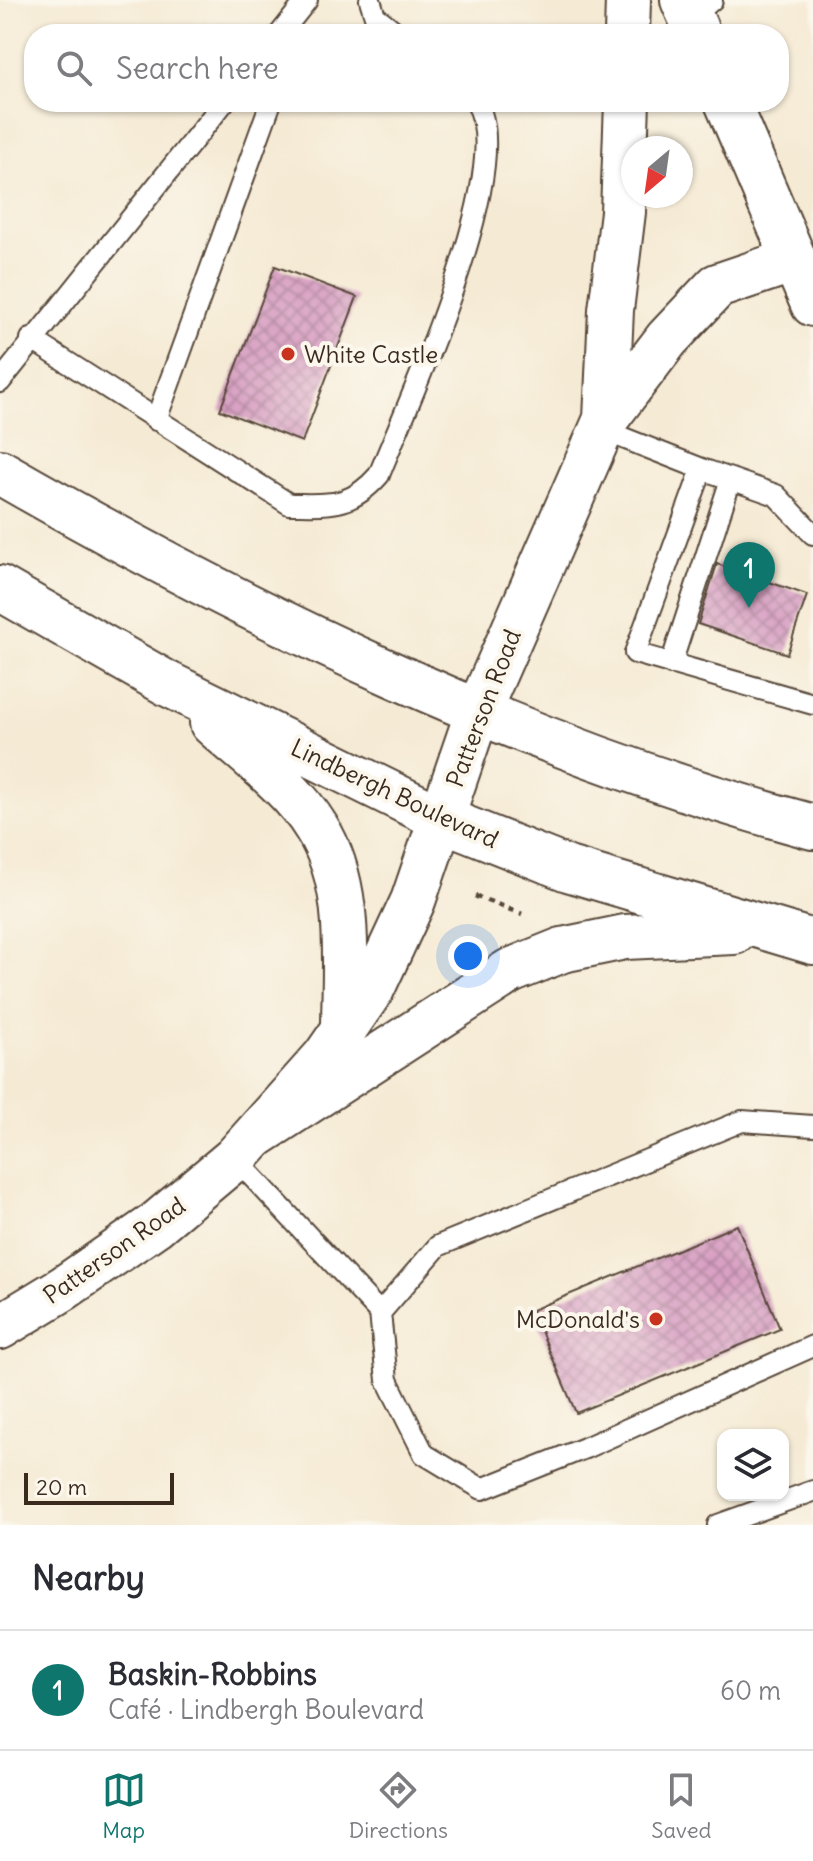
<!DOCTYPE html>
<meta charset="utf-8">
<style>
body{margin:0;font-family:Delius,sans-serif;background:#f2f2f3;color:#2b2b33}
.controls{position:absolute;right:24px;bottom:24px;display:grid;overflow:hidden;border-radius:16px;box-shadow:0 2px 6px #0004}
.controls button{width:72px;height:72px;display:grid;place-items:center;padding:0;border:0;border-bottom:2px solid #e1e1e2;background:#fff;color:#2b2b33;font:40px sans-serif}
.compass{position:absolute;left:621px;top:136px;width:72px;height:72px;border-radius:50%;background:#fff;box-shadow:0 2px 6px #0004;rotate:209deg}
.scale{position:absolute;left:24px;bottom:20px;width:150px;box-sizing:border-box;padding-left:8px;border:4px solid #3b2a1e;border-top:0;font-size:22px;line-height:28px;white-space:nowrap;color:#3b2a1e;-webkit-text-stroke:6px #fbf7ec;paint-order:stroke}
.you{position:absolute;left:468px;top:956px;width:28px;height:28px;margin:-20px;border:6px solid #fff;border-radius:50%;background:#1a73e8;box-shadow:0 0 0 12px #1a73e833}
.badge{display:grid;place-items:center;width:52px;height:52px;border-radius:50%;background:#0f766e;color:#fff;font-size:26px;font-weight:700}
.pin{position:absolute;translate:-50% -66px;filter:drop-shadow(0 2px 4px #0008)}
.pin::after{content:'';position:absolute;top:42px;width:28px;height:24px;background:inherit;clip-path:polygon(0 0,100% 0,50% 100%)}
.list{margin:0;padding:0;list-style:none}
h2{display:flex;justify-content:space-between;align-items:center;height:104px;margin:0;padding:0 32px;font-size:34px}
h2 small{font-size:26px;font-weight:400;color:#7c7c81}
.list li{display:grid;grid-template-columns:52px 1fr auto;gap:24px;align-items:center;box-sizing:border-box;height:120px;padding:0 32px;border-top:2px solid #e1e1e2}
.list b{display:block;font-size:30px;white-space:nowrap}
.list p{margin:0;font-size:26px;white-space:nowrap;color:#7c7c81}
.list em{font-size:26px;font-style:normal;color:#7c7c81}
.icon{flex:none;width:44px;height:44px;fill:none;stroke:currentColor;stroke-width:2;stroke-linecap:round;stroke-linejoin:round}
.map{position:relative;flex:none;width:813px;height:1525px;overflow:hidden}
.search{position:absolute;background:#fff;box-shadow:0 2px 6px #0004;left:24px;right:24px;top:24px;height:88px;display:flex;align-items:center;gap:20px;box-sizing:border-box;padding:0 28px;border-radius:32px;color:#7c7c81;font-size:30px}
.sheet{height:224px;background:#fff}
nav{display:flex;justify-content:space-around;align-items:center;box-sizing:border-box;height:112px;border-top:2px solid #e1e1e2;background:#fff;font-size:22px;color:#7c7c81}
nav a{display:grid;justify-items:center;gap:4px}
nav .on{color:#0f766e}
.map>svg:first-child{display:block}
.building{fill:url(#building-cross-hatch)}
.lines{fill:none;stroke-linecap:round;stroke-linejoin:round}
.service-casing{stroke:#574739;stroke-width:24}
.tertiary-casing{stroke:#574739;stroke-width:48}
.secondary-casing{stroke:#574739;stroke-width:48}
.primary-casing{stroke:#574739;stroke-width:48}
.path{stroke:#574739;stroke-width:5;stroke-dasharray:6 6;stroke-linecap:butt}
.service{stroke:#fff;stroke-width:20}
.tertiary{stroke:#fff;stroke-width:44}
.secondary{stroke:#fff;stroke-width:44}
.primary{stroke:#fff;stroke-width:44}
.poi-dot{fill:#c8321e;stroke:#fbf7ec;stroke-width:3}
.labels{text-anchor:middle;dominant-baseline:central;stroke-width:8;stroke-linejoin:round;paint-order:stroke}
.poi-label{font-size:24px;fill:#3b2a1e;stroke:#fbf7ec;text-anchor:start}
.street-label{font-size:24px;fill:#3b2a1e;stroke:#fbf7ec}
</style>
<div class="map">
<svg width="813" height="1525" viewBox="0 0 813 1525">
<defs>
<pattern id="building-cross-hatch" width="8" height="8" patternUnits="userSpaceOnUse" patternTransform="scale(2)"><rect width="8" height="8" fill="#d89fc3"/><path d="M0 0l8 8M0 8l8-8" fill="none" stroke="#b0829e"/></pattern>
</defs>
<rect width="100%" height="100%" fill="#fbf7ec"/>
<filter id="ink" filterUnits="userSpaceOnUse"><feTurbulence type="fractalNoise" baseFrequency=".0125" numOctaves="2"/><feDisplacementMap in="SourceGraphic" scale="16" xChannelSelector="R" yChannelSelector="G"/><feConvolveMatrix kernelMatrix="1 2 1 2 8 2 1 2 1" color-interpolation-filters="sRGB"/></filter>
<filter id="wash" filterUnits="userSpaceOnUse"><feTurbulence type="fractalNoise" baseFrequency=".006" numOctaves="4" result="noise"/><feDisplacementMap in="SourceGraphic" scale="32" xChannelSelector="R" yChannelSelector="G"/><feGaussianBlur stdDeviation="1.8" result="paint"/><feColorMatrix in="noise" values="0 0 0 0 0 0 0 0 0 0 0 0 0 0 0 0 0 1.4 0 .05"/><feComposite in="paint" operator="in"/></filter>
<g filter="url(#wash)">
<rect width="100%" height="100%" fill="#f5ead4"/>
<g id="blocks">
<!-- building -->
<path class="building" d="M275,266L357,297L302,442L220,410Z
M717,564L807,595L787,654L698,624Z
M737,1225L780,1329L576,1413L532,1310Z"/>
</g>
</g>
<g filter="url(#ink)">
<use href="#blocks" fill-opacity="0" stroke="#574739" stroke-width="2"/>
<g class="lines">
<!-- service casing -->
<g class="service-casing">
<path id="service" d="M370,0L375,16L398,34
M691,18L712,0
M280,34L307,0
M31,339L289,504C331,504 350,508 379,475C407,404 518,167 476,102
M0,382L224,102
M156,420L271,102
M603,430L702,469
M813,534L776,495L702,469L635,653L813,704
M671,664L731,479
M235,1158L380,1313L387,1380L424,1454L482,1489L585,1448L813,1346
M380,1313L438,1246L742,1121L813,1126
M718,1525L813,1491"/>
</g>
<!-- tertiary casing -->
<g class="tertiary-casing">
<path id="tertiary" d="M683,0L698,34
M627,34L628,0
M727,102L813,304
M606,419L611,310L623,212L627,102
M477,714L606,419L667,339L717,286L794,260"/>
</g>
<!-- secondary casing -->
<g class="secondary-casing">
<path id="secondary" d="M0,1327L64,1288L155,1225L235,1158L325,1057L372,989L413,901L477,714"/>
</g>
<!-- primary casing -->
<g class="primary-casing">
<path id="primary" d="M0,472C257,620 526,749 813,827
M0,588L168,684L442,819L568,869L813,942
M212,723C247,755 291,786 316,827C354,887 344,963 344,1030
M258,1134L510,971L562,950L625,937L734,932"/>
</g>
<!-- path -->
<path class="path" d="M475,896L522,914"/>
<!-- service -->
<use href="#service" class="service"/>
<!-- tertiary -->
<use href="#tertiary" class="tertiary"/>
<!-- secondary -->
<use href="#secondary" class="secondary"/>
<!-- primary -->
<use href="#primary" class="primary"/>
</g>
</g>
<!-- markers -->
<g class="poi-dot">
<circle cx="288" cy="354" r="8"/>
<circle cx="656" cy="1319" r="8"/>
</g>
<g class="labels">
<!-- poi labels -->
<g class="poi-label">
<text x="304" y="354">White Castle</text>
<text x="640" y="1319" text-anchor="end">McDonald's</text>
</g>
<!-- street labels -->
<g class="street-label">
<text transform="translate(483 708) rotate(-69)">Patterson Road</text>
<text transform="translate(395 793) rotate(25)">Lindbergh Boulevard</text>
<text transform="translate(114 1250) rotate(-35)">Patterson Road</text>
</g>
</g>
</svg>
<div class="controls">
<button><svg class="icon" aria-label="layers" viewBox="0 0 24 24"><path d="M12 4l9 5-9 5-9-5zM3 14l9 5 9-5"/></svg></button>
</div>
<svg class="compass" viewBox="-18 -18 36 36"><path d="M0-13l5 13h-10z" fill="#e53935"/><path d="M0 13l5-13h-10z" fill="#7c7c81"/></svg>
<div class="scale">20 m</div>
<div class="you"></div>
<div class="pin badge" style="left:749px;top:608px">1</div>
<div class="search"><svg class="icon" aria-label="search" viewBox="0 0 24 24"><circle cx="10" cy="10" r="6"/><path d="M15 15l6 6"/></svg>Search here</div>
</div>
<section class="sheet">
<h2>Nearby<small></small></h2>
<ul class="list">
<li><span class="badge">1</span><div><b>Baskin-Robbins</b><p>Café · Lindbergh Boulevard</p></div><em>60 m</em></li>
</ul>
</section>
<nav>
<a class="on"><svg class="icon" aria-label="map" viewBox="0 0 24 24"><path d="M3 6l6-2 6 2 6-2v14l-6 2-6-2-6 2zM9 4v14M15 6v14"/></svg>Map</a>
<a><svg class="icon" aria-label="directions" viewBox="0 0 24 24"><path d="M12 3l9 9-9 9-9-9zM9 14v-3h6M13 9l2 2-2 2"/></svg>Directions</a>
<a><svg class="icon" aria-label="saved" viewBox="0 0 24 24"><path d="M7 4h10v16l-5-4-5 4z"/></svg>Saved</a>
</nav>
